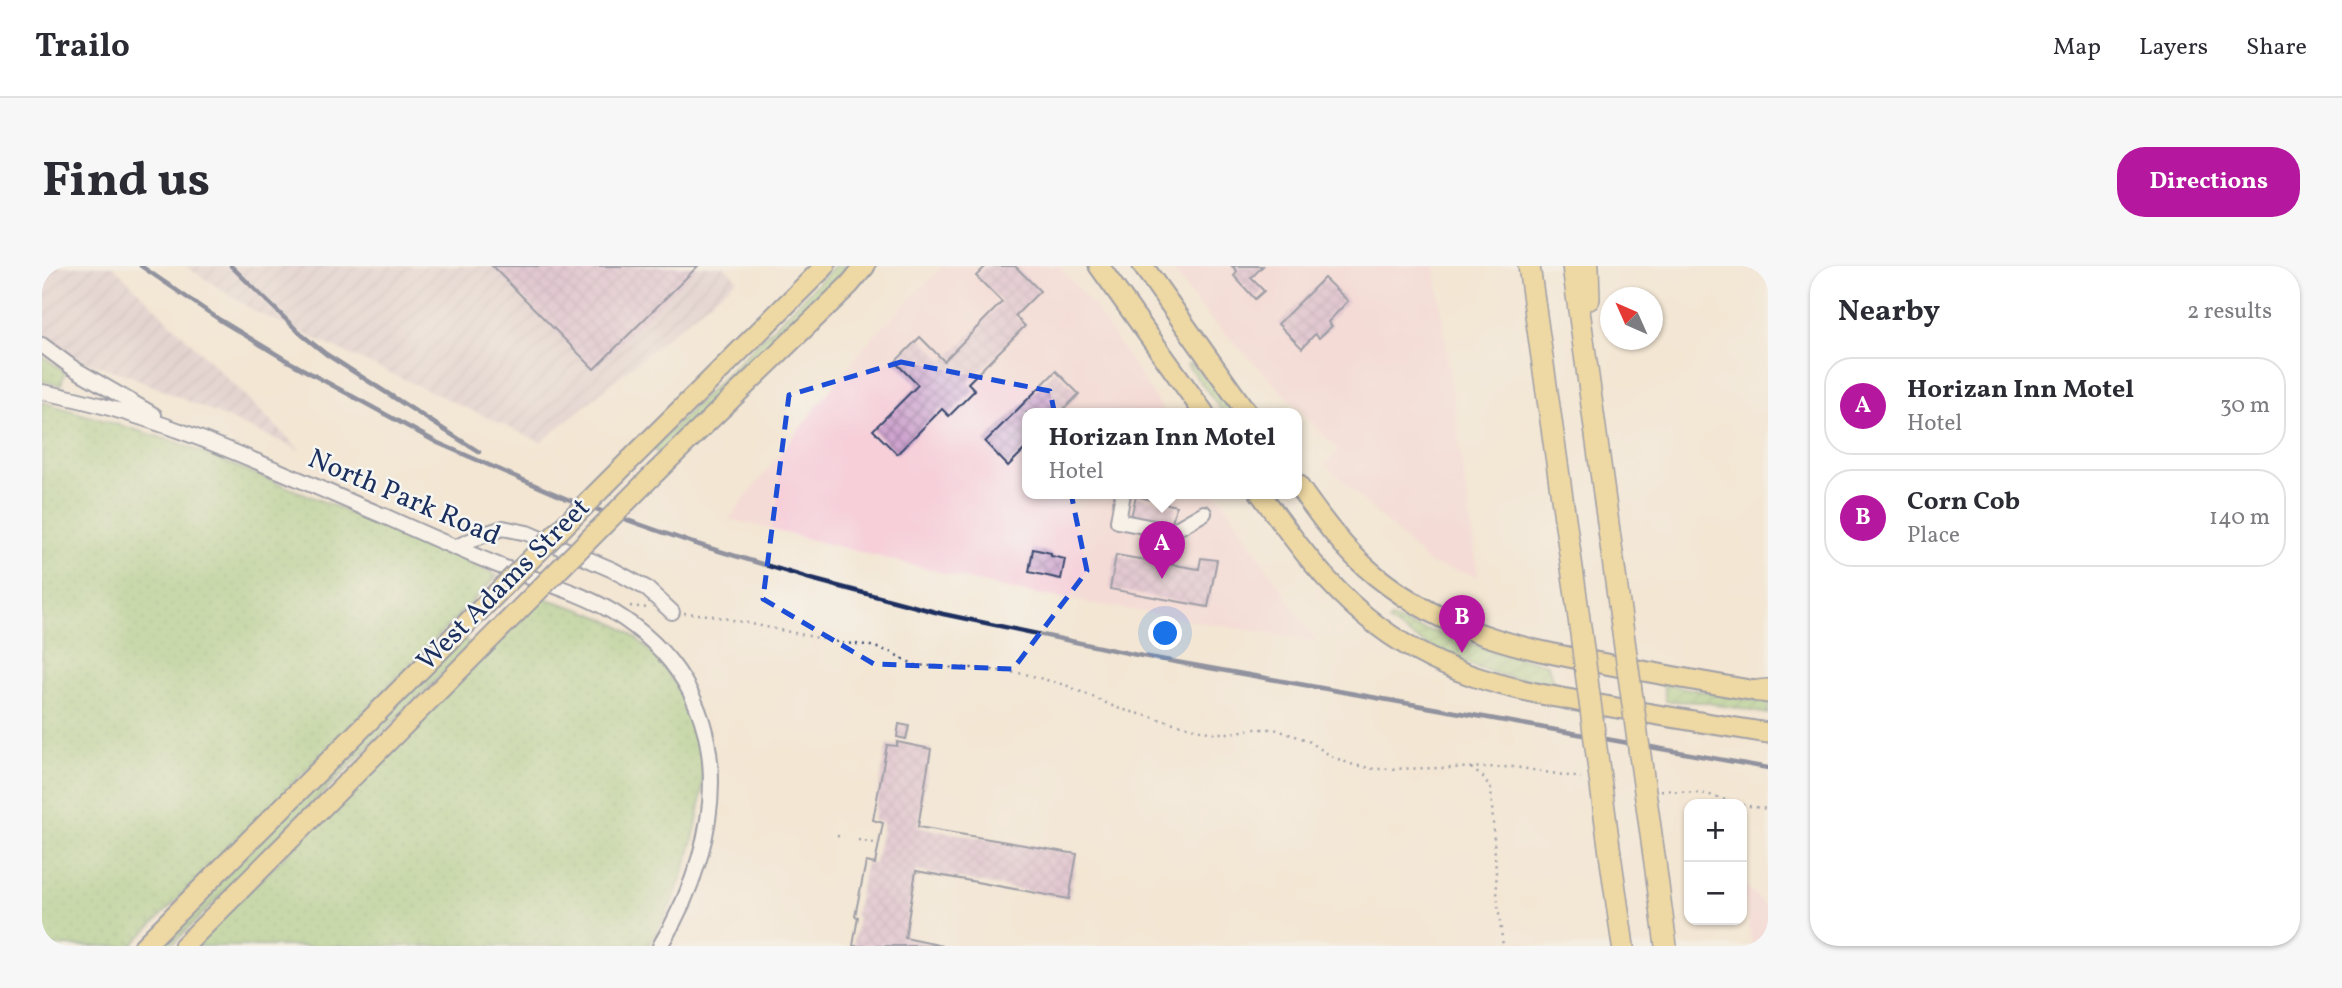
<!DOCTYPE html>
<meta charset="utf-8">
<style>
body{margin:0;font-family:Vollkorn,serif;background:#f7f7f7;color:#2b2b33}
.controls{position:absolute;right:21px;bottom:21px;display:grid;overflow:hidden;border-radius:14px;box-shadow:0 2px 5px #0004}
.controls button{width:63px;height:63px;display:grid;place-items:center;padding:0;border:0;border-bottom:2px solid #e1e1e2;background:#fff;color:#2b2b33;font:35px sans-serif}
.compass{position:absolute;left:1558px;top:21px;width:63px;height:63px;border-radius:50%;background:#fff;box-shadow:0 2px 5px #0004;rotate:315deg}
.you{position:absolute;left:1124px;top:368px;width:24px;height:24px;margin:-18px;border:5px solid #fff;border-radius:50%;background:#1a73e8;box-shadow:0 0 0 10px #1a73e833}
.badge{display:grid;place-items:center;width:46px;height:46px;border-radius:50%;background:#b5179e;color:#fff;font-size:23px;font-weight:700}
.pin{position:absolute;translate:-50% -58px;filter:drop-shadow(0 2px 4px #0008)}
.pin::after{content:'';position:absolute;top:37px;width:24px;height:21px;background:inherit;clip-path:polygon(0 0,100% 0,50% 100%)}
.popup{position:absolute;left:980px;top:142px;width:280px;height:91px;box-sizing:border-box;display:grid;place-content:center;border-radius:14px;background:#fff;filter:drop-shadow(0 2px 5px #0005);font-size:23px;white-space:nowrap;color:#7c7c81}
.popup b{font-size:26px;color:#2b2b33}
.popup::after{content:'';position:absolute;left:50%;top:100%;margin-left:-14px;border:14px solid transparent;border-top-color:#fff}
.list{margin:0;padding:0;list-style:none}
h2{display:flex;justify-content:space-between;align-items:center;height:91px;margin:0;padding:0 28px;font-size:30px}
h2 small{font-size:23px;font-weight:400;color:#7c7c81}
.list li{display:grid;grid-template-columns:46px 1fr auto;gap:21px;align-items:center;box-sizing:border-box;height:98px;margin:0 14px 14px;padding:0 14px;border:2px solid #e1e1e2;border-radius:28px}
.list b{display:block;font-size:26px;white-space:nowrap}
.list p{margin:0;font-size:23px;white-space:nowrap;color:#7c7c81}
.list em{font-size:23px;font-style:normal;color:#7c7c81}
.map{position:relative;flex:none;width:1726px;height:680px;overflow:hidden;border-radius:28px}
header{display:flex;align-items:center;gap:42px;box-sizing:border-box;height:98px;padding:0 35px;background:#fff;border-bottom:2px solid #e1e1e2}
header strong{font-size:33px}
nav{display:flex;gap:38px;margin-inline-start:auto;font-size:24px}
.intro{display:flex;align-items:center;justify-content:space-between;box-sizing:border-box;height:168px;padding:0 42px}
h1{margin:0;font-size:49px}
.button{padding:18px 32px;border-radius:28px;background:#b5179e;color:#fff;font-size:24px;font-weight:700}
main{display:flex;gap:42px;padding:0 42px}
aside{flex:1;background:#fff;border-radius:28px;box-shadow:0 2px 5px #0004}
.map>svg:first-child{display:block}
.built{fill:#f6cfd9}
.industrial{fill:url(#industrial-furrows)}
.grass{fill:url(#grass-dots);stroke:#587c6c;stroke-width:2}
.garden{fill:url(#garden-furrows);stroke:#587c6c;stroke-width:2}
.building{fill:url(#building-cross-hatch)}
.lines{fill:none;stroke-linecap:round;stroke-linejoin:round}
.minor-casing{stroke:#3b4a70;stroke-width:18}
.major-casing{stroke:#3b4a70;stroke-width:23}
.highway-casing{stroke:#3b4a70;stroke-width:24}
.path{stroke:#3b4a70;stroke-width:2.5;stroke-dasharray:2 5;stroke-linecap:butt}
.minor{stroke:#fff;stroke-width:14}
.major{stroke:#e9c769;stroke-width:19}
.highway{stroke:#e9c769;stroke-width:21}
.rail{stroke:#1b2f5e;stroke-width:4.5}
.major-bridge-casing{stroke:#3b4a70;stroke-width:23;stroke-linecap:butt}
.highway-bridge-casing{stroke:#3b4a70;stroke-width:24;stroke-linecap:butt}
.major-bridge{stroke:#e9c769;stroke-width:19}
.highway-bridge{stroke:#e9c769;stroke-width:21}
.marked{fill:none;stroke:#1d4ed8;stroke-width:5;stroke-dasharray:14 9;stroke-linejoin:round}
.labels{text-anchor:middle;dominant-baseline:central;stroke-width:5;stroke-linejoin:round;paint-order:stroke}
.street-label{font-size:28px;fill:#1b2f5e;stroke:#f6f6f2}
</style>
<header>
<strong>Trailo</strong>
<nav><a>Map</a><a>Layers</a><a>Share</a></nav>
</header>
<div class="intro"><h1>Find us</h1><a class="button">Directions</a></div>
<main>
<div class="map">
<svg width="1726" height="680" viewBox="0 0 1726 680">
<defs>
<pattern id="industrial-furrows" width="10" height="10" patternUnits="userSpaceOnUse" patternTransform="scale(1.75)"><rect width="10" height="10" fill="#d1bdcb"/><path d="M-1 1l2-2M0 10L10 0M9 11l2-2" fill="none" stroke="#a99aa8"/></pattern>
<pattern id="grass-dots" width="8" height="8" patternUnits="userSpaceOnUse" patternTransform="scale(1.75)"><rect width="8" height="8" fill="#96c879"/><path d="M2 2h.1M6 6h.1" fill="none" stroke="#7aa366" stroke-width="1.8" stroke-linecap="round"/></pattern>
<pattern id="garden-furrows" width="10" height="10" patternUnits="userSpaceOnUse" patternTransform="scale(1.75)"><rect width="10" height="10" fill="#96c879"/><path d="M-1 1l2-2M0 10L10 0M9 11l2-2" fill="none" stroke="#7aa366"/></pattern>
<pattern id="building-cross-hatch" width="8" height="8" patternUnits="userSpaceOnUse" patternTransform="scale(1.75)"><rect width="8" height="8" fill="#cea4ce"/><path d="M0 0l8 8M0 8l8-8" fill="none" stroke="#a686aa"/></pattern>
</defs>
<rect width="100%" height="100%" fill="#f6f6f2"/>
<filter id="ink" filterUnits="userSpaceOnUse"><feTurbulence type="fractalNoise" baseFrequency=".0143" numOctaves="2"/><feDisplacementMap in="SourceGraphic" scale="14" xChannelSelector="R" yChannelSelector="G"/><feConvolveMatrix kernelMatrix="1 2 1 2 8 2 1 2 1" color-interpolation-filters="sRGB"/></filter>
<filter id="wash" filterUnits="userSpaceOnUse"><feTurbulence type="fractalNoise" baseFrequency=".00686" numOctaves="4" result="noise"/><feDisplacementMap in="SourceGraphic" scale="28" xChannelSelector="R" yChannelSelector="G"/><feGaussianBlur stdDeviation="1.57" result="paint"/><feColorMatrix in="noise" values="0 0 0 0 0 0 0 0 0 0 0 0 0 0 0 0 0 1.4 0 .05"/><feComposite in="paint" operator="in"/></filter>
<g filter="url(#wash)">
<rect width="100%" height="100%" fill="#f3e6d3"/>
<!-- built -->
<path class="built" d="M900,0H1017L1053,42L1123,147H985V227H1176L1275,376L961,322L687,253L824,78Z
M1128,0H1393L1436,310L1388,298L1283,198L1296,184L1156,39Z
M1700,616L1726,642V680H1710Z"/>
<!-- industrial -->
<path class="industrial" d="M0,0H71L258,184L88,110L0,81Z
M143,0H682L695,13L499,176L212,45Z"/>
<!-- grass -->
<path class="grass" d="M0,90L23,106L19,119L0,115Z
M0,136L134,176L410,288L455,310L331,437L89,680H0Z
M502,332C530,341 561,349 586,366C619,390 653,441 659,482C668,539 638,633 606,680H152Z"/>
<!-- garden -->
<path class="garden" d="M793,0H812L618,190L611,182Z
M1148,97L1176,123L1194,147H1182L1145,99Z
M1349,352L1368,360L1405,369L1453,386L1506,398L1512,421C1491,416 1470,412 1449,406C1413,396 1379,377 1347,356Z
M422,372L429,379L129,680H113Z
M1621,418L1726,437V448L1661,436L1624,435Z"/>
<g id="blocks">
<!-- building -->
<path class="building" d="M450,0H656L552,103Z
M944,0H973L998,25L973,50L983,60L926,117L933,124L907,150L900,143L855,188L831,164L876,119L853,96L878,71L902,95L960,36L934,10Z
M1190,0H1221L1209,12L1222,25L1213,33L1192,10L1195,5Z
M1282,12L1306,35L1286,56L1290,60L1277,72L1273,68L1260,82L1236,58Z
M1014,105L1037,128L1018,147H985V181L966,200L943,176Z
M1094,230L1134,240L1129,261L1089,251Z
M991,283L1009,287V290L1023,293L1019,313L987,306Z
M1074,289L1157,303L1159,292L1175,294L1166,341L1068,323Z
M857,458L867,460L864,473L855,471Z
M855,476L889,483L876,561L1035,588L1027,633L874,605L863,672L901,680H811L816,651L813,650L824,596L833,598L841,557L831,554L845,479L855,480Z"/>
</g>
</g>
<g filter="url(#ink)">
<use href="#blocks" fill-opacity="0" stroke="#3b4a70" stroke-width="2"/>
<g class="lines">
<!-- minor casing -->
<g class="minor-casing">
<path id="minor" d="M0,79L31,102L112,149
M0,126C120,148 230,203 342,250C382,268 422,286 463,302C499,316 538,326 571,346C699,424 687,566 618,680
M1081,227L1076,255L1127,265L1136,262L1162,247
M414,281L446,267L461,262L485,267L571,304L604,322L630,346"/>
</g>
<!-- major casing -->
<g class="major-casing">
<path id="major" d="M1057,0L1162,147
M1101,0L1205,147
M588,194L783,0
M615,205L807,19L823,0
M1255,218C1278,251 1302,284 1334,310C1410,371 1487,384 1580,401C1628,410 1677,419 1726,427
M1218,227C1250,271 1280,314 1322,349C1395,410 1467,423 1558,439C1614,449 1670,458 1726,467
M102,680L426,356
M142,680L454,367"/>
</g>
<!-- highway casing -->
<g class="highway-casing">
<path id="highway" d="M1487,0L1534,330
M1531,0L1577,338
M1546,0L1547,33
M1716,425L1726,424
M1568,588L1581,680
M1613,597L1624,680"/>
</g>
<!-- path -->
<path class="path" d="M588,340L606,342
M642,347L667,349L800,377L825,379L846,385L873,399L911,402H929L983,408L1026,420L1075,442L1170,467H1188L1212,463H1232L1265,474L1289,490L1308,498L1332,503L1473,501L1539,512
M1429,502L1441,511L1449,523L1456,640L1461,680
M1619,524L1665,528L1696,538
M1700,539L1726,543
M795,570L802,571
M816,574L837,578"/>
<!-- minor -->
<use href="#minor" class="minor"/>
<!-- major -->
<use href="#major" class="major"/>
<!-- highway -->
<use href="#highway" class="highway"/>
<!-- rail -->
<path class="rail" d="M99,0L178,54L244,94L396,177L525,233L651,277L769,313L901,348L1095,389L1726,502
M189,0L260,69L284,88L437,186"/>
<!-- major-bridge casing -->
<g class="major-bridge-casing">
<path id="major-bridge" d="M426,356L588,194
M454,367L615,205"/>
</g>
<!-- highway-bridge casing -->
<g class="highway-bridge-casing">
<path id="highway-bridge" d="M1534,330L1568,588
M1577,338L1613,597"/>
</g>
<!-- major-bridge -->
<use href="#major-bridge" class="major-bridge"/>
<!-- highway-bridge -->
<use href="#highway-bridge" class="highway-bridge"/>
</g>
</g>
<!-- marked area -->
<path d="M0 0H1726V680H0ZM859,96L1008,125L1045,305L971,403L832,398L721,333L747,129Z" fill="#f3e6d3" fill-opacity=".55" fill-rule="evenodd"/>
<path class="marked" d="M859,96L1008,125L1045,305L971,403L832,398L721,333L747,129Z"/>
<g class="labels">
<!-- street labels -->
<g class="street-label">
<text transform="translate(362 232) rotate(23)">North Park Road</text>
<text transform="translate(462 319) rotate(-45)">West Adams Street</text>
</g>
</g>
</svg>
<div class="controls">
<button>+</button>
<button>−</button>
</div>
<svg class="compass" viewBox="-18 -18 36 36"><path d="M0-13l5 13h-10z" fill="#e53935"/><path d="M0 13l5-13h-10z" fill="#7c7c81"/></svg>
<div class="you"></div>
<div class="pin badge" style="left:1120px;top:313px">A</div>
<div class="popup"><b>Horizan Inn Motel</b>Hotel</div>
<div class="pin badge" style="left:1420px;top:387px">B</div>
</div>
<aside>
<h2>Nearby<small>2 results</small></h2>
<ul class="list">
<li><span class="badge">A</span><div><b>Horizan Inn Motel</b><p>Hotel</p></div><em>30 m</em></li>
<li><span class="badge">B</span><div><b>Corn Cob</b><p>Place</p></div><em>140 m</em></li>
</ul>
</aside>
</main>
